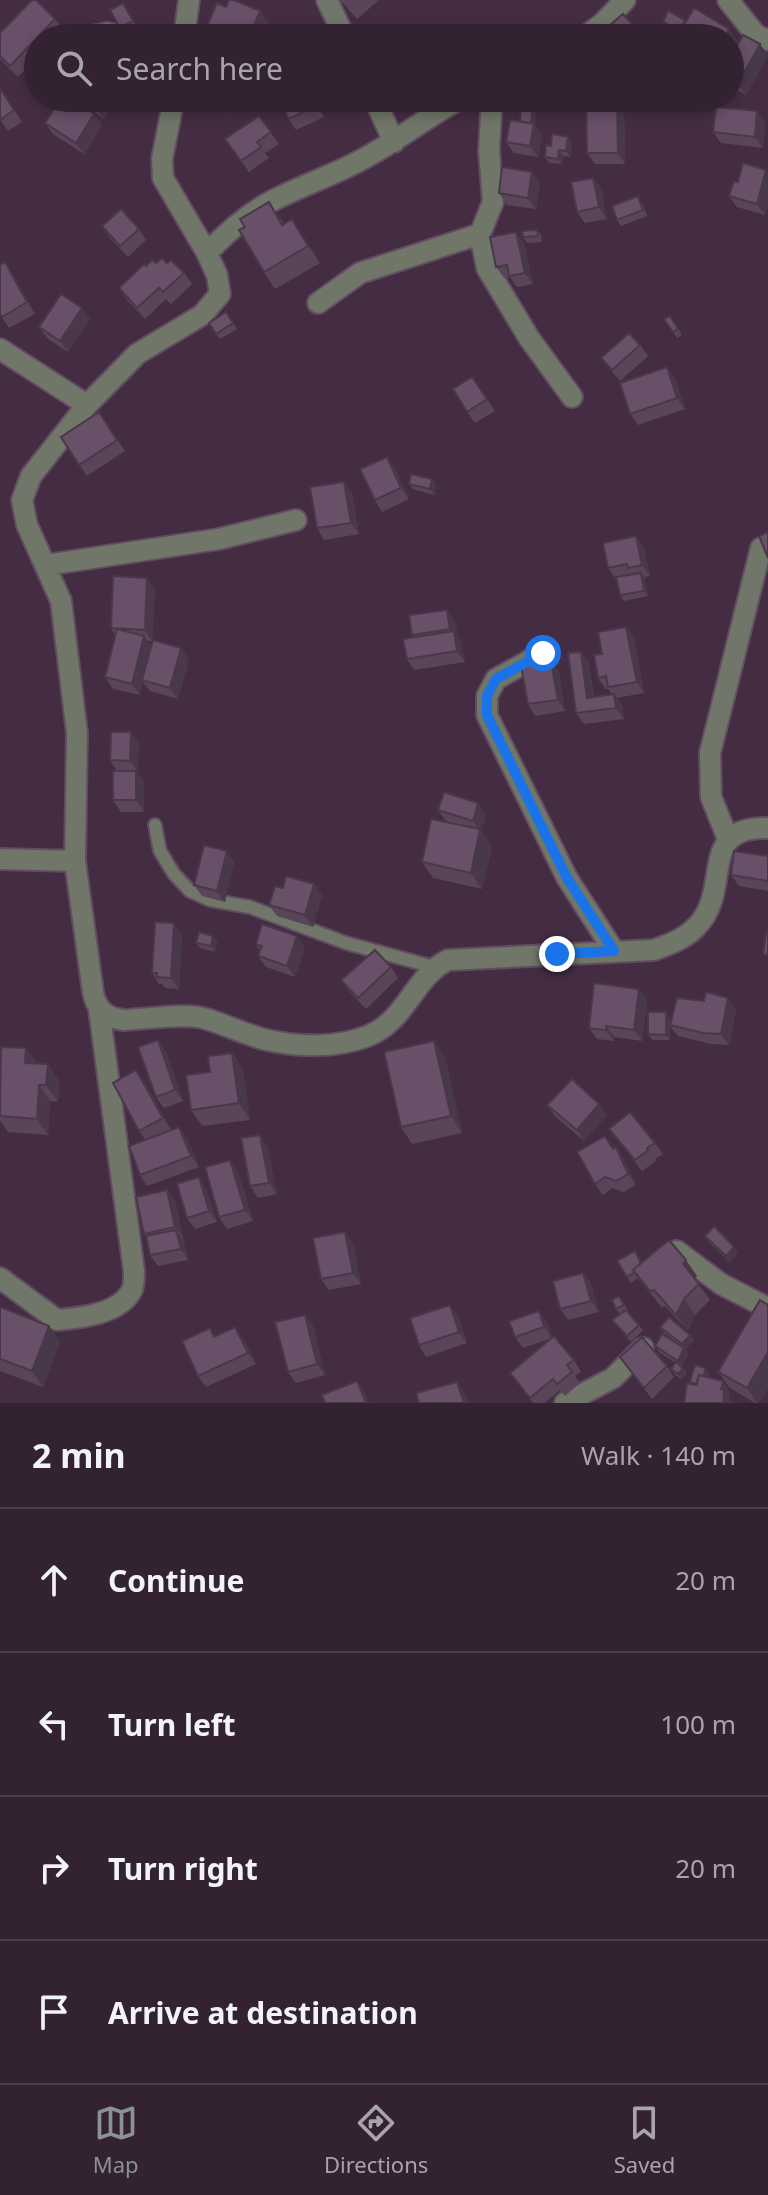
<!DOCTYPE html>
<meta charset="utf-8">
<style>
body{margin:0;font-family:"Noto Sans",sans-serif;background:#3b2a3a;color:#f1f3f6}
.stop{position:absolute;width:24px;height:24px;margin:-18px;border:6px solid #1a73e8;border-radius:50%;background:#fff}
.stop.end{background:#1a73e8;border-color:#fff;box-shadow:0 2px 8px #0008}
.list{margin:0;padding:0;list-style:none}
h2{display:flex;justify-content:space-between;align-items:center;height:104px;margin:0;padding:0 32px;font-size:34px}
h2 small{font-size:26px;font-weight:400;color:#a9a4ac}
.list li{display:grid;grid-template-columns:52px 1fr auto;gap:24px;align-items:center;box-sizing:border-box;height:144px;padding:0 32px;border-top:2px solid #4e3f4d}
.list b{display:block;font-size:30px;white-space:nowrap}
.list em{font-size:26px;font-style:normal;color:#a9a4ac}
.icon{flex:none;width:44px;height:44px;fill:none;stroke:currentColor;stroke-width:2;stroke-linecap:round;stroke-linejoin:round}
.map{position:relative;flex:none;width:768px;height:1403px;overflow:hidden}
.search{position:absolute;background:#332232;box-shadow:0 4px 12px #0003;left:24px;right:24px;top:24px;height:88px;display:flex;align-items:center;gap:20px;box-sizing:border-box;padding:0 28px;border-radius:44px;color:#a9a4ac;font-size:30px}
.sheet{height:680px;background:#332232}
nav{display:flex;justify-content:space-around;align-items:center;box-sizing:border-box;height:112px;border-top:2px solid #4e3f4d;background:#332232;font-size:22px;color:#a9a4ac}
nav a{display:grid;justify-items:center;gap:4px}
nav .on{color:#8c9099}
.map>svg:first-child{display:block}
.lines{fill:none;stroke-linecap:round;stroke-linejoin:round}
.service-casing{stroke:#624c61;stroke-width:16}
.minor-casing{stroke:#624c61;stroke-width:24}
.service{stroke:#707668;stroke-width:12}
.minor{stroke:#707668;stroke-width:20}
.wall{fill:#594559}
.shaded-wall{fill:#493849}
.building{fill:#685068;stroke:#493849;stroke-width:2}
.route{stroke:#1a73e8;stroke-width:10}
</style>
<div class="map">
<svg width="768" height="1403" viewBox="0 0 768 1403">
<rect width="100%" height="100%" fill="#442d43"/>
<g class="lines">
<!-- service casing -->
<g class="service-casing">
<path id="service" d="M155,825L160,851L174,874L190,891L210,900L250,907L346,943L434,967"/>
</g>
<!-- minor casing -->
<g class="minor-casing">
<path id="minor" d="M327,0L345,38
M728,0L756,35L768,40
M84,38L107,33L128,38
M184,38L189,0
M583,38L603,23L625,0
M174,98L162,159L163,178L207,253L217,275L220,294L202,315L137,354L87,405L31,476L22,500L27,525L61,601L77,733L75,861L93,992C96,1009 106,1018 124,1020C146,1019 182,1013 203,1018C225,1024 246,1035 267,1040C298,1047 335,1048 365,1037C406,1023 413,977 448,960L654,950C670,944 685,939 697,926C733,889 696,826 768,828
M374,98L394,142
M480,234L487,268L529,338L572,397
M207,253C227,232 248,213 274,200C303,185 334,175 363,159C397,141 428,116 462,98
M318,303L360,273L480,234L493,202L489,150L492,98
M0,349L87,405
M46,565L219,539L296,520
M543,653L496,679L487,696V715L567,878L614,951
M728,839L711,797L710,753L761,548
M0,859L75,861
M677,1251L721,1284L768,1308
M0,1278L57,1320C80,1318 120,1314 132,1290C134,1286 134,1277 134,1271L99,1009
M565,1403L613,1378L643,1348"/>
</g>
<!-- service -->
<use href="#service" class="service"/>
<!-- minor -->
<use href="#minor" class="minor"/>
</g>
<!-- wall -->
<path class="wall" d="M340,0H379L357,19Z
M123,3L137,27L124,34L120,28Z
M694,8L729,29L737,41L730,52V38H686L684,35L683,36L667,27L663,22L668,11L686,21Z
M55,19L63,30L55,38H38V56L18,77L0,59V33Z
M768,55L746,95L730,86V59Z
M0,87L22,122L8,131L0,120Z
M74,98H112L115,103L104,119Z
M233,98L227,113L211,107L207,102Z
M278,98H324L329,107L320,111L324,117L296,130L289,119Z
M586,98H619L624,105L625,164H595L587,153Z
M638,98H649L643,103Z
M673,98H687L691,107L680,112Z
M45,100L60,101L94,114L102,125L84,154L53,134L45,123L55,108L49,106Z
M259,116L279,144L265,153L269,158L249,172L225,139Z
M520,121L535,126L542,135L538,157L514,153L506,142Z
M765,123L763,148L721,143L713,132Z
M572,142L570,157L563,156L562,164L549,163L545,157L551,146Z
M766,170L768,173V203L765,215L737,207L729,196L738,182Z
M532,172L540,183L536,209L507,205L499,193Z
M593,178L601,189L607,219L585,223L577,212Z
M642,202L647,216L621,226L617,220Z
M280,218L284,224L292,219L320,263L275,289L264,272Z
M102,226L139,229L146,240L128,257L110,238Z
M537,230L541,235L542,242L527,243L523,237Z
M524,243L533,284L517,287L510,277L504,278L496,267Z
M156,263H167L184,273L192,284L171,304L166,299L145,319L126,299L119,288L146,266Z
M13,274L35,314L9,328L0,314Z
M82,308L90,319L68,352L47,338L39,327Z
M226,312L237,329L220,339L209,323Z
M670,316L682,335L677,338L664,319Z
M640,345L648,356L620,381L601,358Z
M675,379L685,409L638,425L630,414Z
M480,388L495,411L475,423L467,412Z
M99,412L125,451L87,476L61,437Z
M395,468L409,499L382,512L375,500Z
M432,479L436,485L434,495L413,489L409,484Z
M344,482L352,493L359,534L324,540L317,528Z
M636,536L644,548L650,576L644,577L648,596L624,601L620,595L616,579L608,568Z
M155,589L152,641H147L151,647L189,659L178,699L150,691L143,682L140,695L113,689L105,677L115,635L111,628Z
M455,621L458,637L461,642L465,662L414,670L407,659L414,637L412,635Z
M626,627L634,638L644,693L617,698L622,705L624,719L584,724L576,713L581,652L589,663L594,697L612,694L608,689H606L598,678L602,654Z
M551,661L559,673L565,711L535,716L528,704Z
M139,743L137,772L144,782V812H121L113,800L117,771L110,760Z
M438,810L486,814L481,831L492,846L482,889L433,878L422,862L452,823L446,821Z
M227,851L234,862L225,902L202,896L194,885Z
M768,856V891L739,886L731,875Z
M314,884L322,895L313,927L277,916L269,905L283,888Z
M182,935L179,989L165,988L162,984H159L152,973Z
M213,936L217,941L215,952L200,948L196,943Z
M256,944L305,947L295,977L266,967L258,956L260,951Z
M391,967L398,978L366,1009L349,991L341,980Z
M639,989L647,1000L642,1041L614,1037V1041L597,1039L589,1028Z
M736,1009L729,1045L711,1044L678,1036L670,1026V1040H652L648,1034L670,1018V1025Z
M158,1040L166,1051L183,1101L164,1108L156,1097Z
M232,1053L243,1069L250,1120L202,1126L191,1110L210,1072Z
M445,1057L462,1133L412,1144L401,1127Z
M0,1063L48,1064L59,1081L58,1102L50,1101L48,1135L8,1132L0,1120Z
M144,1081L171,1129L165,1132L187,1138L199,1167L147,1186L140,1175L145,1139L139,1131Z
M547,1105L607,1115L584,1141L555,1116Z
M609,1129L655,1143L663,1154L655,1159L656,1161L642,1171Z
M267,1146L277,1194L258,1198L250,1186Z
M612,1147L624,1159L636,1185L624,1192L612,1188L603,1195L595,1184Z
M238,1171L253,1221L227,1229L219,1217Z
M206,1189L217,1222L195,1229L187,1218Z
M175,1201L188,1260L158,1266L150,1255L146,1237L144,1234Z
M705,1236L734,1247L738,1253L730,1262L709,1242Z
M353,1243L361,1284L329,1290L321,1279Z
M617,1261L642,1262L697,1276L695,1279L710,1300L695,1315L688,1331L665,1306L662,1308L638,1278L631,1283Z
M583,1273L591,1284L599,1312L568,1320L560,1309Z
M619,1296L628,1310L627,1311L643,1330L631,1342L612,1320L620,1314L616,1309Z
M0,1307L49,1326L60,1342L43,1387L0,1371Z
M539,1311L547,1322L552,1338L574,1360L581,1372L575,1376L580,1383L565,1396L560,1390L545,1403H533L510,1373L550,1339L523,1348L515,1337Z
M305,1315L313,1326L325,1375L296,1383L288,1372Z
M458,1316L467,1343L426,1357L419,1345Z
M660,1327L690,1335L694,1340L686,1349L685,1348L688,1354L682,1366L687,1373L682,1380L675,1375L671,1369L676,1363L659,1352L655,1346L683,1347L664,1333Z
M216,1336L243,1338L256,1364L206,1387L198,1376Z
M620,1357L667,1366L674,1377L652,1399Z
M718,1372L768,1388L759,1403H755L730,1388Z"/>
<!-- shaded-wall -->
<path class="shaded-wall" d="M260,11L272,27L267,38H249Z
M729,29L737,41L730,52V38H724Z
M760,44L768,55L746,95L738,84Z
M103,98H112L115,103L104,119L96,108Z
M226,98H233L227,113L223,108Z
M534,98H538L535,126L542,135L538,157L530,146Z
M617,98H619L624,105L625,164L618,153Z
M757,111L765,123L763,148L755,137Z
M94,114L102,125L84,154L76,143Z
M568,137L572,142L570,157L566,151Z
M559,150L563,156L562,164L558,159Z
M766,170L768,173V203L765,215L757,204Z
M532,172L540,183L536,209L528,198Z
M593,178L601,189L607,219L599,207Z
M292,219L304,236L320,263L308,246Z
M516,232L524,243L533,284L525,273Z
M5,262L13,274L35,314L27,302Z
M82,308L90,319L68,352L60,341Z
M667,367L675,379L685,409L677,398Z
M387,457L395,468L409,499L401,488Z
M432,479L436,485L434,495L430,489Z
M344,482L352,493L359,534L351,523Z
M636,536L644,548L650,576L642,565Z
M641,573L645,578L648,596L644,591Z
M147,578L155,589L152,641L145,630Z
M447,610L455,621L458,637L461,642L465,662L457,651L454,634L450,629Z
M626,627L634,638L644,693L637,682Z
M144,636L152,647L142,680L143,682L140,695L132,684Z
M181,648L189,659L178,699L170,688Z
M581,652L589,663L595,709L587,698Z
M551,661L559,673L565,711L558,700Z
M614,694L622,705L624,719L616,708Z
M131,732L139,743L138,772L130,761Z
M136,771L144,782V812L136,800Z
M478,803L486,814L481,831L492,846L482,889L471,873L480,831L473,821Z
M227,851L234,862L225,902L217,891Z
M314,884L322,895L313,927L305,915Z
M174,923L182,935L179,989L171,978Z
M213,936L217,941L215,952L211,946Z
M297,936L305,947L295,977L287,966Z
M639,989L647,1000L642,1041L634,1030Z
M728,998L736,1009L729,1045L721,1034Z
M666,1012L670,1018V1040L666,1035Z
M606,1026L614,1037V1041L606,1030Z
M158,1040L166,1051L183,1101L175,1090Z
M434,1041L445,1057L462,1133L451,1116Z
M26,1048L38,1064L25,1063Z
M232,1053L243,1069L250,1120L239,1103Z
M48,1064L59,1081L58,1102L46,1085Z
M136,1070L144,1081L171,1129L163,1118Z
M39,1085L50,1101L48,1135L37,1119Z
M599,1104L607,1115L584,1141L577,1130Z
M179,1127L187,1138L199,1167L191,1156Z
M260,1135L267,1146L277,1194L269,1183Z
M616,1147L624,1159L636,1185L628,1174Z
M230,1160L238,1171L253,1221L245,1210Z
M199,1177L206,1189L217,1222L209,1211Z
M167,1190L175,1201L183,1238L175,1227Z
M176,1230L184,1241L188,1260L181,1249Z
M345,1232L353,1243L361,1284L353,1273Z
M734,1247L738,1253L730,1262L726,1256Z
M686,1260L697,1276L695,1280L683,1264Z
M583,1273L591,1284L599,1312L591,1301Z
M684,1299L695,1315L688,1331L676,1315Z
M450,1305L458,1316L467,1343L459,1332Z
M539,1311L547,1322L552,1339L544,1327Z
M305,1315L313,1326L325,1375L317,1364Z
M49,1326L60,1342L43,1387L32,1371Z
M235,1327L243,1338L256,1364L248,1353Z
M690,1335L694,1340L686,1349L682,1344Z
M684,1348L688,1354L682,1366L678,1361Z
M768,1352V1388L759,1403H757L747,1388Z
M683,1368L687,1373L682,1380L678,1374Z
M705,1368L709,1373L706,1391L702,1385Z
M357,1381L365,1393L369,1403H366Z
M723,1381L730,1392L729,1397L732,1403H723L721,1389Z
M457,1382L465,1393L468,1403H464Z"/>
<!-- building -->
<path class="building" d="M32,0H36L55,19L10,66L0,56V33Z
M229,0H234L260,11L249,38H208L212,28L207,26L217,3L226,7Z
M123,3L133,21L120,28L110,10Z
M694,8L729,29L724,38H694L681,30Z
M668,11L685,20L679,30L663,22Z
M623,14L642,35L639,38H595Z
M92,29L111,38H87Z
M743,35L760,44L738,84L730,79V59Z
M0,88L14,110L0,120Z
M45,98H57L55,104L45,100Z
M61,98H70L94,114L76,143L45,123Z
M82,98H103L96,108Z
M208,98H226L223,108L207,102Z
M278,98H316L313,99L316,106L289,119Z
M522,98H534L531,123L520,121Z
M586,98H617L618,153H587Z
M673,98H685L687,102L676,106Z
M716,107L757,111L755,137L713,132Z
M259,116L271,132L257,142L261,147L241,161L225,139Z
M510,120L534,124L530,146L506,142Z
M552,134L568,137L566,151L559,150L558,159L545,157L546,145L551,146Z
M743,163L766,170L757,204L729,196L734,181L738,182Z
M502,167L532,172L528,198L499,193Z
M593,178L599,207L577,212L571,182Z
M638,196L643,210L617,220L612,206Z
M269,202L282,225L292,219L308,246L264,272L239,230L245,227L240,219Z
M121,209L139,229L120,246L102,226Z
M537,230L538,236L523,237L522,231Z
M516,232L525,273L509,276L507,265L496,267L490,237Z
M162,258L167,263L171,260L184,273L163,292L159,288L137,308L119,288L144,264L146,266L152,260L156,263Z
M5,262L27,302L2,317L0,314V265Z
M61,294L82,308L60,341L39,327Z
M226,312L233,323L216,334L209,323Z
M670,316L678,329L673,332L664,319Z
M629,333L640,345L612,370L601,358Z
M667,367L677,398L630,414L620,383Z
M472,377L487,399L467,412L453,389Z
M99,412L117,440L79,465L61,437Z
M387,457L401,488L375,500L360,469Z
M411,474L432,479L430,489L409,484Z
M344,482L351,523L317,528L310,487Z
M768,532V558L759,536Z
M636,536L642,565L628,568L627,564L608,568L603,543Z
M641,573L644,591L620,595L616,577Z
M113,576L147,578L145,630L111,628Z
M447,610L450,629L412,635L409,615Z
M626,627L637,682L608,687L606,676L598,678L594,655L602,654L598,632Z
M117,629L144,636L132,684L105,677Z
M454,631L457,651L407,659L403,639Z
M153,640L181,648L170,688L142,680Z
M581,652L587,698L614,694L616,708L576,713L568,653Z
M551,661L558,700L528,704L521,666Z
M111,732H131L130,761L110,760Z
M113,771H136V800H113Z
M444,792L478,803L473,821L438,810Z
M431,819L480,829L471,873L422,862Z
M204,845L227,851L217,891L194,885Z
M734,851L768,856V881L731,875Z
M286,876L314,884L305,915L269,905L275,886L283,888Z
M155,922L174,923L171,978L157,977V973H152Z
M262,924L297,936L287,966L258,956L262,946L256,944Z
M199,932L213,936L211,946L196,943Z
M766,933H768V955L763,954Z
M375,950L391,967L358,998L341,980Z
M594,983L639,989L634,1030L606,1026V1030L589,1028Z
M706,992L728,998L721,1034L703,1033L670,1025L677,998L704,1001Z
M648,1012H666V1035L648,1034Z
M158,1040L175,1090L156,1097L138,1047Z
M434,1041L451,1116L401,1127L384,1052Z
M1,1047L26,1048L25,1063L48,1064L46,1085H39L37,1119L0,1116Z
M232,1053L239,1103L191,1110L186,1075L210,1072L208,1056Z
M136,1070L163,1118L139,1131L113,1083Z
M572,1079L599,1104L577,1130L547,1105Z
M630,1112L655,1143L647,1148L648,1150L635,1160L609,1129Z
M179,1127L191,1156L140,1175L129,1146Z
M260,1135L269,1183L250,1186L241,1138Z
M605,1136L613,1149L616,1147L628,1174L616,1181L605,1177L595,1184L577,1152Z
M230,1160L245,1210L219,1217L205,1167Z
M199,1177L209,1211L187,1218L177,1184Z
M167,1190L175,1227L144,1234L136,1197Z
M714,1226L734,1247L726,1256L705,1236Z
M176,1230L181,1249L150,1255L146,1236Z
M345,1232L353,1273L321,1279L313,1238Z
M669,1240L686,1260L683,1264L699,1284L684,1299L676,1315L654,1290L650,1291L633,1270Z
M635,1251L641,1263L633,1270L635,1272L627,1277L617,1261Z
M583,1273L591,1301L560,1309L553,1281Z
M619,1296L624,1305L616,1309L612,1300Z
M760,1300L768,1305V1352L747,1388L718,1372Z
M450,1305L459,1332L419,1345L410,1318Z
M0,1307L49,1326L32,1371L0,1359Z
M626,1310L639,1325L627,1336L612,1320Z
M539,1311L544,1327L515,1337L509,1321Z
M305,1315L317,1364L288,1372L275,1322Z
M669,1317L690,1335L682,1344L660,1327Z
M235,1327L248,1353L198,1376L182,1341L210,1328L214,1337Z
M662,1334L684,1348L678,1361L655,1346Z
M554,1336L574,1360L567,1365L572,1372L557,1384L553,1379L530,1398L510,1373Z
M642,1337L667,1366L644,1388L620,1357Z
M676,1362L683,1368L678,1374L671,1369Z
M695,1365L705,1368L704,1376L699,1375L697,1384L690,1382Z
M699,1375L723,1381L721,1389L724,1390L723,1403H684L687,1383L696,1385Z
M357,1381L366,1403H325L322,1395Z
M457,1382L464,1403H419L416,1393Z"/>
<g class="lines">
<!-- route -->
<path class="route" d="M543,653L496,679L487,696V715L567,878L614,951L557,954"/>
</g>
</svg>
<div class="stop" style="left:543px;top:653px"></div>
<div class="stop end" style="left:557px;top:954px"></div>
<div class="search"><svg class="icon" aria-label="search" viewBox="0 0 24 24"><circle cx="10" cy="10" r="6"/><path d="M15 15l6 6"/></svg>Search here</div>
</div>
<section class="sheet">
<h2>2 min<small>Walk · 140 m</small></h2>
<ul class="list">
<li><svg class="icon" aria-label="ahead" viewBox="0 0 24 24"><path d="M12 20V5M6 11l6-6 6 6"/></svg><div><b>Continue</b></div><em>20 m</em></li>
<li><svg class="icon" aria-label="left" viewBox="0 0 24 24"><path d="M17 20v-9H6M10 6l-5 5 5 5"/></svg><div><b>Turn left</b></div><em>100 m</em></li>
<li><svg class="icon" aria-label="right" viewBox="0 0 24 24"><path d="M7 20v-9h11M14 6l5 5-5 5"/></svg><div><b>Turn right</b></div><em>20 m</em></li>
<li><svg class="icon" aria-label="arrive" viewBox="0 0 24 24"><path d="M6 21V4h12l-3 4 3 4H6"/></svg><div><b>Arrive at destination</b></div></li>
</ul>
</section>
<nav>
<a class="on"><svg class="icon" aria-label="map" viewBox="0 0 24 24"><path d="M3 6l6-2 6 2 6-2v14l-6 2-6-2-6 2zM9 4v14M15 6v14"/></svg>Map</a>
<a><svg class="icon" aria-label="directions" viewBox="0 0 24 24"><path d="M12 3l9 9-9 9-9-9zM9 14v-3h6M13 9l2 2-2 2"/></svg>Directions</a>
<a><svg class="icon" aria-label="saved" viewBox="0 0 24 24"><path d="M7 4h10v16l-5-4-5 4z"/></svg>Saved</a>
</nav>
